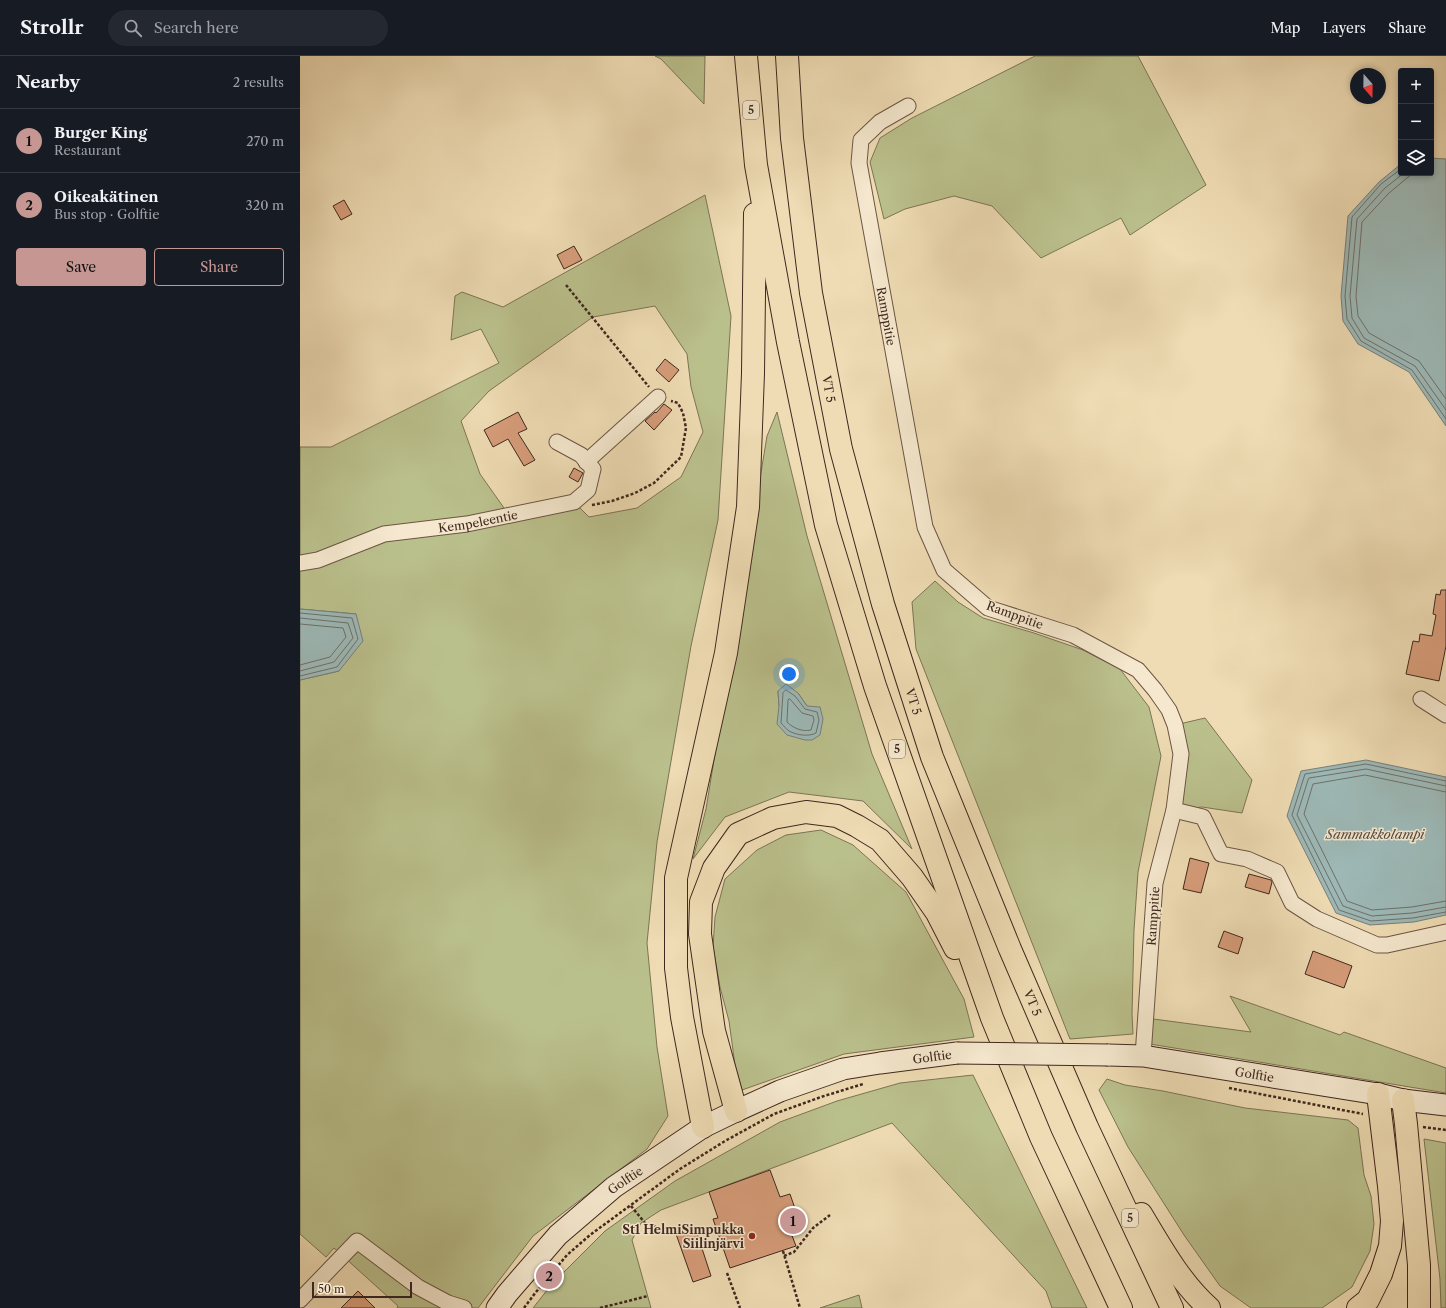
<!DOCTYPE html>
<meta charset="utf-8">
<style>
body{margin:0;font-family:"Libre Caslon Text",serif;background:#242831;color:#f1f3f6}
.controls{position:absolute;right:12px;top:12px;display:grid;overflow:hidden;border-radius:4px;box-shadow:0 2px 6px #0003}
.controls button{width:36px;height:36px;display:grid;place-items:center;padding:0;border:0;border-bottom:1px solid #363941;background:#171b24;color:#f1f3f6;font:20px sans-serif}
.compass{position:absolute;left:1050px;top:12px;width:36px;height:36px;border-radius:50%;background:#171b24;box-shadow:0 2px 6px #0003;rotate:160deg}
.scale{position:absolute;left:12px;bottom:10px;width:100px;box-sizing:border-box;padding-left:4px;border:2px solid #40281f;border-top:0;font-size:11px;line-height:14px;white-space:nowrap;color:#40281f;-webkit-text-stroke:3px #f5e8ce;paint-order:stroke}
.you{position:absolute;left:489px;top:618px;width:14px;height:14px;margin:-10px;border:3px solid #fff;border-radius:50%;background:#1a73e8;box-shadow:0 0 0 6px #1a73e833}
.badge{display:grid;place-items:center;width:26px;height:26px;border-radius:50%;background:#c59692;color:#111;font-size:13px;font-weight:700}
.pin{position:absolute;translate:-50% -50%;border:2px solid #fff;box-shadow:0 1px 4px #0006}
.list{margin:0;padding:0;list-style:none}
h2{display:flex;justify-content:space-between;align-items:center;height:52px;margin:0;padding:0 16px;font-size:17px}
h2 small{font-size:13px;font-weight:400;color:#9ea1a6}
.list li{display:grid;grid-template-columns:26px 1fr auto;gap:12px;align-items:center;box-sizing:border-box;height:64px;padding:0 16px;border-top:1px solid #363941}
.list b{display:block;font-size:15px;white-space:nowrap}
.list p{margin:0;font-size:13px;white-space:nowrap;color:#9ea1a6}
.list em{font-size:13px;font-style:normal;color:#9ea1a6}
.actions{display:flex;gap:8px;padding:12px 16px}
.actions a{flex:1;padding:9px 0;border:1px solid #c59692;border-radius:4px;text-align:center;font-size:14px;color:#c59692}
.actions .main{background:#c59692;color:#111}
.icon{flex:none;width:22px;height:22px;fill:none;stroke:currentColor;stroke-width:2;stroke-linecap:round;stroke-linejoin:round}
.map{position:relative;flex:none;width:1146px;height:1252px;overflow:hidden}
header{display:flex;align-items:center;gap:24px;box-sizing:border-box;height:56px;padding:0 20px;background:#171b24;border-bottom:1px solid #363941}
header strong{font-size:19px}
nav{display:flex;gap:22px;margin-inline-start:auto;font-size:14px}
.search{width:280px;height:36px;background:#242831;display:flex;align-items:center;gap:10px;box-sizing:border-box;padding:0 14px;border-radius:22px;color:#9ea1a6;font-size:15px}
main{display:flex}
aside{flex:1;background:#171b24}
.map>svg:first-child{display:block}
.green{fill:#bac08c;stroke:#7d7456;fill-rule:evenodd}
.water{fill:#9db9b7;stroke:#787f7a}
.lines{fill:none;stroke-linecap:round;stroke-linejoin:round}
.shore{stroke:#6e706b;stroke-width:1}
.building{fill:#d79d7a;stroke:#40281f}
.street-casing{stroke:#6c5544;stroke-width:17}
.secondary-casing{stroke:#40281f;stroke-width:23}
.highway-casing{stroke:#40281f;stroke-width:24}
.path{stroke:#40281f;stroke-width:2.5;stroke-dasharray:3 2;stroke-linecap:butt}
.street{stroke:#f5e8ce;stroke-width:15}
.secondary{stroke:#f5e8ce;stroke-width:21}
.highway{stroke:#efdcb4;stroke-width:22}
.secondary-bridge-casing{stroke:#40281f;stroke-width:23;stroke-linecap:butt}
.secondary-bridge{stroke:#f5e8ce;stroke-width:21}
.poi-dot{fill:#8f2418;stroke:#f5e8ce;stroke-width:1.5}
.labels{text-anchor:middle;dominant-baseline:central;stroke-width:3;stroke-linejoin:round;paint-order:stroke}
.shield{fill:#f5e8ce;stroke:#766254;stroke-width:1}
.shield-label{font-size:11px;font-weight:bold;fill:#40281f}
.street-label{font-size:12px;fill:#40281f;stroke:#f5e8ce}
.poi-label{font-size:12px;font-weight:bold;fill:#40281f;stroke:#f5e8ce;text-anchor:end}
.water-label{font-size:13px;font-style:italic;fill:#574c45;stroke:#f5e8ce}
</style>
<header>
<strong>Strollr</strong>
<div class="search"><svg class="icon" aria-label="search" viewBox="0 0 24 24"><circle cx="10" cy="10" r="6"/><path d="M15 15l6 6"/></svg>Search here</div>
<nav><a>Map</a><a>Layers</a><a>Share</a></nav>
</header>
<main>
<aside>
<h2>Nearby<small>2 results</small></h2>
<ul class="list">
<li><span class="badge">1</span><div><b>Burger King</b><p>Restaurant</p></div><em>270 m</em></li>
<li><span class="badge">2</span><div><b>Oikeakätinen</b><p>Bus stop · Golftie</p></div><em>320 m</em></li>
</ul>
<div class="actions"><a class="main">Save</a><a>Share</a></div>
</aside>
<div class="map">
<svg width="1146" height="1252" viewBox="0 0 1146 1252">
<rect width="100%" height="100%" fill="#efdcb4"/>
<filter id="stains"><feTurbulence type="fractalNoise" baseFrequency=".005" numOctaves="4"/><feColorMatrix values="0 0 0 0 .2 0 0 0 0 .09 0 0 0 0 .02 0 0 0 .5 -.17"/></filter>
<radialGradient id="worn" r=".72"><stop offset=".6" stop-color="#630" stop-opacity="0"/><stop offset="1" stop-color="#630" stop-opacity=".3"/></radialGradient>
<!-- green -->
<path class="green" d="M355,0H405L404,48L361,3Z
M735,0H838L906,129L830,179L821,162L741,202L692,150L654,140L605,153L584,163L570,106L580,82L612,62Z
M405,139L431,260L418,464L391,590L357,786L347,887L357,991L368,1060L347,1093L233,1180L178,1252H97L98,1250L34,1192L26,1201L0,1178V624L39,615L56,558L0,553V391H31L199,307L181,273L151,284L155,240L162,236L203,251ZM355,250L387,298L391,331L403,376L381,421L337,452L289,461L274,446L209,459L180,418L161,365L189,335L293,261Z
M477,356L507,480L572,698L612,793L563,745L489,736L425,761L393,803L406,753L467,380ZM478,635L498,637L507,650H479Z
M635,525L658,546L683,562L734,577L783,594L820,613L849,651L861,700L838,816L834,874L832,958L833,978L770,983L616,593L612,546Z
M905,662L952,724L942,757L902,751L874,754L875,669Z
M521,774L553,789L606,836L664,943L674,981L544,998L442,1034L435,1009L429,965L420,931L413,891L415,861L425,823L457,794L486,779Z
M930,940L1040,979L1044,976L1146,1012V1037L844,987L846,962L951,976Z
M673,1019L787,1252H752L746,1235L592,1067L361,1154L341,1167L332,1184L351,1252H233L252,1228L305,1175L375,1125L480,1066L537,1045L600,1027Z
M807,1023L825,1029L863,1035L945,1052L1048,1064L1058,1072L1064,1119L1071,1140L1074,1168L1070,1195L1052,1231L1022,1252H951L920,1230L884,1179L828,1091L799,1034Z
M1124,1083L1146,1087V1252H1141L1140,1223Z
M559,1239L562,1252H520Z"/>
<!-- water -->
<path class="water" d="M1131,102L1146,103V370L1109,316L1058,288L1043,265L1041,240L1048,160L1079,126L1101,108V117H1131Z
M0,553L56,558L63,585L39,615L0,624Z
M486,628L498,637L507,650L520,651L523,663L520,679L512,684H505L487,679L477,668L479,650L478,635Z
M1066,704L1146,721V859L1114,866L1070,869L1036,857L987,760L1001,715Z"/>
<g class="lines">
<!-- shore -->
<path class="shore" d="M1101,113L1081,128L1052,161L1045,240L1047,263L1061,285L1112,314L1146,363
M1104,117L1085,132L1057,163L1050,240L1052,262L1064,282L1115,310L1146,354
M1113,117L1089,137L1062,166L1056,240L1058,260L1069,277L1119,305L1146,343
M0,557L52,562L58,583L37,611L0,620
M0,562L48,567L53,582L34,606L0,615
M0,568L43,572L46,581L30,601L0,609
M486,634L495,640L505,653L517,656L519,664L516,677C509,681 496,679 489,675C486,673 484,670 481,667L483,637Z
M490,643L502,657L513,660L514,664L511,674C502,676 493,672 487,666L488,644Z
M1146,725L1066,708L1005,718L992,759L1039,854L1071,865L1113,862L1146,856
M1146,730L1066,713L1009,722L1008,724L997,759L1043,850L1072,860L1112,857L1146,851
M1146,736L1065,719L1013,728L1004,758L1047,845L1072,854L1112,851L1146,845"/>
</g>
<!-- building -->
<path class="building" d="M44,144L52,158L41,164L33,150Z
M274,190L282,204L264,213L257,199Z
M365,303L379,314L369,326L356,314Z
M364,348L372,354L354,374L345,365L355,356L356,357Z
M218,356L227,373L218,377L235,404L224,410L208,383L193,391L184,374Z
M274,412L283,417L278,426L269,421Z
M1141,534H1146V590L1139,625L1106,618L1113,585L1119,586L1120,578L1132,580L1136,559L1133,558L1136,538L1140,539Z
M890,802L909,807L901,837L883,833Z
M949,818L971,824L972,826L969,838L945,831Z
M924,875L943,882L938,898L918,891Z
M1013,895L1052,910L1044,932L1005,918Z
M470,1114L480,1141L490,1138L502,1173L491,1177L496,1190L430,1212L413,1163L418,1162L409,1136Z
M395,1171L411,1220L393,1226L376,1178Z
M58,1235L75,1252H41Z"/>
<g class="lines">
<!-- street casing -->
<g class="street-casing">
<g id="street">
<path id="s1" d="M608,50L580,66L561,84L559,107L625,471L644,514L688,552L773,579L838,614L855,634L869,654L875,669L881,698L874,754L855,827L843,1000"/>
<path d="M286,406L358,341"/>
<path id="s2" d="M0,507L18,504L84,478L167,468L274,446L288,434L293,413L281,399L257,386"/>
<path d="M1121,643L1146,659"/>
<path d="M874,754L903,761L921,798L947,803L977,816L992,847L1017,863L1077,889H1087L1146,876"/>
<path d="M0,1244L57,1185L118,1231L148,1247L164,1252"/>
</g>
</g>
<!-- secondary casing -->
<g class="secondary-casing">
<g id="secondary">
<path id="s3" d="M808,999L843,1000L1078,1038L1103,1044L1146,1049"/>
<path id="s4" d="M197,1252L207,1238L258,1179L314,1131L403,1071L436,1055L480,1035L543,1013L580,1007L657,997"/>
</g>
</g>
<!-- highway casing -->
<g class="highway-casing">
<g id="highway">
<path d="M446,0L456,109L488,286L526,469L575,630L692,962L741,1081L821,1252"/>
<path id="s5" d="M487,0L492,82L511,237L541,393L583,548L632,701L710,893L787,1071L872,1252"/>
<path d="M1103,1044L1106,1068L1119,1209V1252"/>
<path d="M436,1055L414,975L400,878L401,846L414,812L438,778L473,762L506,756L537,760L557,770L580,784L612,821L637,857L655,892"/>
<path d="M403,1071L382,961L376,912V822L426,597L448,451L453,317L455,158"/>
<path d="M841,1158C861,1191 880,1226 909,1252"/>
<path d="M1058,1252L1068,1244L1081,1218L1090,1190L1092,1165L1089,1130L1078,1038"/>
</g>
</g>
<!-- path -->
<path class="path" d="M266,229L349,331
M292,449L312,445L335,437L354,427L381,401L386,372L383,357L378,347L371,345
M929,1032L1063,1058
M1123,1071L1146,1074
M331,1150L345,1167L365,1174
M483,1195L500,1252
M484,1200L494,1196L513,1172L530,1159
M427,1217L440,1252
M224,1252L236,1236L267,1199L290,1179L380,1113L425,1085L474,1058L521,1041L563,1028
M300,1252L348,1240"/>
<!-- street -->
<use href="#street" class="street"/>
<!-- secondary -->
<use href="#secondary" class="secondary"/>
<!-- highway -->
<use href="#highway" class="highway"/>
<!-- secondary-bridge casing -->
<g class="secondary-bridge-casing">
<path id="secondary-bridge" d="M657,997L808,999"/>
</g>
<!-- secondary-bridge -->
<use href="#secondary-bridge" class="secondary-bridge"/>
</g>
<!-- markers -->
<circle class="poi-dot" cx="452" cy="1180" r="4"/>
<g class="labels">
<!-- shield labels -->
<g class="shield">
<rect x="443" y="45" width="16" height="18" rx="3"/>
<rect x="589" y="684" width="16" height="18" rx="3"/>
<rect x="822" y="1153" width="16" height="18" rx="3"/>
</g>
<g class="shield-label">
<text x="451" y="54">5</text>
<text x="597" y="693">5</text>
<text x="830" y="1162">5</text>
</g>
<!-- street labels -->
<g class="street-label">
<text stroke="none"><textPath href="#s1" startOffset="237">Ramppitie</textPath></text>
<text stroke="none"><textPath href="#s5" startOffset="336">VT 5</textPath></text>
<text stroke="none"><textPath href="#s2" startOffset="184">Kempeleentie</textPath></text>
<text transform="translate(715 559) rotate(20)">Ramppitie</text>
<text stroke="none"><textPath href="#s5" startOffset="660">VT 5</textPath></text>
<text transform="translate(853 860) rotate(-86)">Ramppitie</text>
<text stroke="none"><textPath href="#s5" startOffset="984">VT 5</textPath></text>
<text stroke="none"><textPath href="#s4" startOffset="518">Golftie</textPath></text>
<text stroke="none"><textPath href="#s3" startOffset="148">Golftie</textPath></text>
<text stroke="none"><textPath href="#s4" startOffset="182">Golftie</textPath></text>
</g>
<!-- poi labels -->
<g class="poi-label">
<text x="444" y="1173">St1 HelmiSimpukka<tspan x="444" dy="14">Siilinjärvi</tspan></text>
</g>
<!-- water labels -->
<g class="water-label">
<text x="1075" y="778">Sammakkolampi</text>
</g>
</g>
<rect width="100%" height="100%" filter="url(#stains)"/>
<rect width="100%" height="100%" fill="url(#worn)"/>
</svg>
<div class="controls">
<button>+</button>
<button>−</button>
<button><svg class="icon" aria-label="layers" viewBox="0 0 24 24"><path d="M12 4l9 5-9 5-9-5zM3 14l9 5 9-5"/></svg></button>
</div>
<svg class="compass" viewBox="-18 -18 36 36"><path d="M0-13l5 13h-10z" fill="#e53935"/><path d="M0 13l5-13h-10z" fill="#9ea1a6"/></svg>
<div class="scale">50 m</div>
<div class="you"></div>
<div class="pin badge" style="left:493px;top:1165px">1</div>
<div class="pin badge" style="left:249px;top:1220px">2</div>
</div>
</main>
